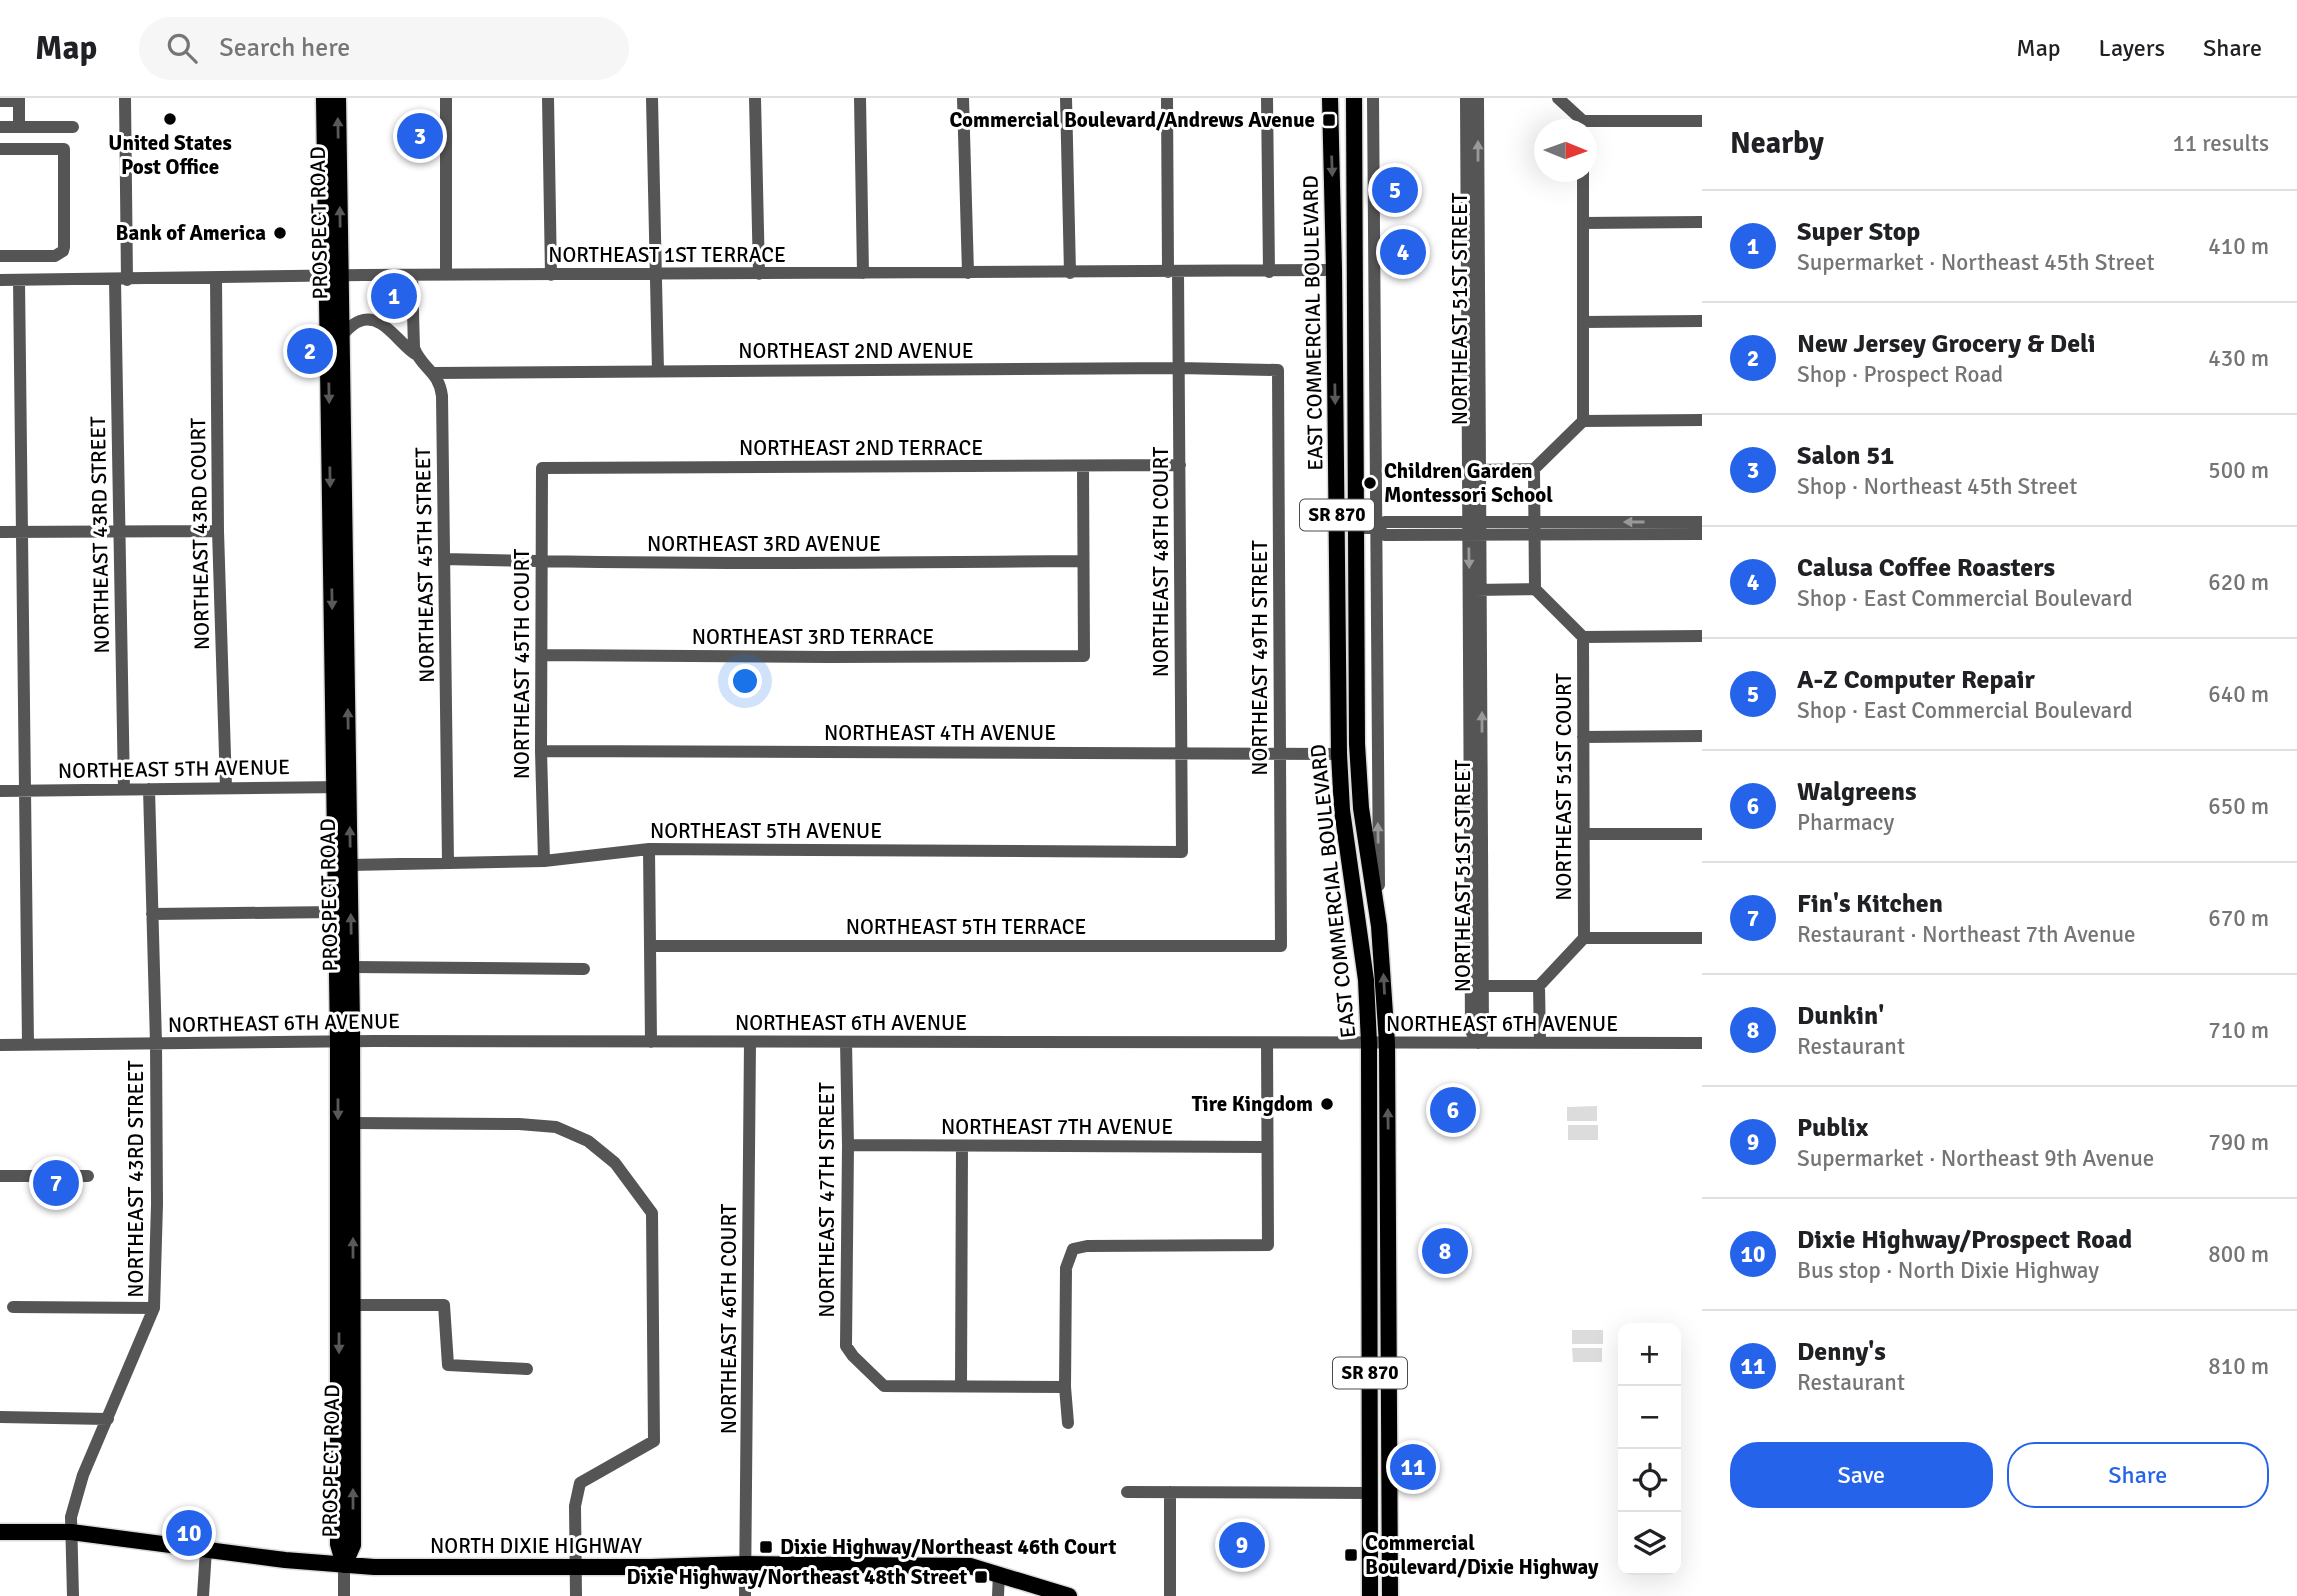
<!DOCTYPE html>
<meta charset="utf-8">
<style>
body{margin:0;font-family:Signika,sans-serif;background:#f6f6f6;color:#202124}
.controls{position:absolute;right:21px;bottom:21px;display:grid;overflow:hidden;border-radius:14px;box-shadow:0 7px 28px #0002}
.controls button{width:63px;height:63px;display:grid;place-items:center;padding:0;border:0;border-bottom:2px solid #e0e0e0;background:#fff;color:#202124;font:35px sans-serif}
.compass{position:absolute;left:1534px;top:21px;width:63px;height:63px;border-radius:50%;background:#fff;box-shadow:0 7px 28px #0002;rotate:91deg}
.you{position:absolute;left:746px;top:584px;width:24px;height:24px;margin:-18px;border:5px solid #fff;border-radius:50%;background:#1a73e8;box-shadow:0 0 0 10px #1a73e833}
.badge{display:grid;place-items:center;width:46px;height:46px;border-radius:50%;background:#2563eb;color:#fff;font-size:23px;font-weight:700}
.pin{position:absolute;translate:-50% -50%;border:4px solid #fff;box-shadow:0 2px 7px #0006}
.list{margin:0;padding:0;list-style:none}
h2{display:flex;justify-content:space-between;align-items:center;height:91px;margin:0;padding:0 28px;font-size:30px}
h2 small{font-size:23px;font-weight:400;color:#757577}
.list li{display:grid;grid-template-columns:46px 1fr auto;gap:21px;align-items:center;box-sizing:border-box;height:112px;padding:0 28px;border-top:2px solid #e0e0e0}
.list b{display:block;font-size:26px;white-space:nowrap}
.list p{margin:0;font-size:23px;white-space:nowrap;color:#757577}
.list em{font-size:23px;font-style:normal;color:#757577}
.actions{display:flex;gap:14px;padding:21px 28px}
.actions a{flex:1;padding:16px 0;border:2px solid #2563eb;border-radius:28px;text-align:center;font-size:24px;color:#2563eb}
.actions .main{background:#2563eb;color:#fff}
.icon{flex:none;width:38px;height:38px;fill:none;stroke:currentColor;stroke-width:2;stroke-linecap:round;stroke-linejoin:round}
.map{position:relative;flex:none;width:1702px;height:1498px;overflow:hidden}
header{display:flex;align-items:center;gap:42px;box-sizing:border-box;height:98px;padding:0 35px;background:#fff;border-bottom:2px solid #e0e0e0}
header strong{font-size:33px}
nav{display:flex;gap:38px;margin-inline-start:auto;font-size:24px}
.search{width:490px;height:63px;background:#f6f6f6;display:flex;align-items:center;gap:18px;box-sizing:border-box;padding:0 24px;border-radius:38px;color:#757577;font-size:26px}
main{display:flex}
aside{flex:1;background:#fff}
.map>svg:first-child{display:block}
.grass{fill:#dcdcdc}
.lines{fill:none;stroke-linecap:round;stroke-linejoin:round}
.major-casing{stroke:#dbdbdb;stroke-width:19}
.minor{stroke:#555;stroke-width:12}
.major{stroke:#000;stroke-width:16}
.oneway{fill:#595959}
.oneway2{fill:#999}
.poi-dot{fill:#000;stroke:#fff;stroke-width:2.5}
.labels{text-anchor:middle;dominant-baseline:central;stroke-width:6;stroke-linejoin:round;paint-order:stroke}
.shield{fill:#fff;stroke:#4c4c4c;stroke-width:2}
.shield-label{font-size:19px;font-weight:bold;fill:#000}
.poi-label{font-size:21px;font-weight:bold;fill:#000;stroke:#fff;text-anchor:end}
.street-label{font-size:21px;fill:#000;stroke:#fff}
</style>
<header>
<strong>Map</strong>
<div class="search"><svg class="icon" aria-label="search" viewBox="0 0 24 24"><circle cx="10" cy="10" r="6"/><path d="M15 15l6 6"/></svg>Search here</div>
<nav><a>Map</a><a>Layers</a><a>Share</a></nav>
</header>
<main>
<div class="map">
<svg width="1702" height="1498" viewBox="0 0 1702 1498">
<rect width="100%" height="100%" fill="#fff"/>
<!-- grass -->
<path class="grass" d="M1597,1008V1023H1567V1009Z
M1568,1027H1598V1042H1568Z
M1572,1232H1603V1246H1572Z
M1572,1250H1602V1264H1573Z"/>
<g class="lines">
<!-- major casing -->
<g class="major-casing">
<path id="major" d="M324,0L338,943V1446L344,1467
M338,0L352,927L353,1447L344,1467
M1330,0L1334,172L1339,656L1342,712L1366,882L1369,945L1370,1498
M1354,0L1357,646L1361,710L1379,828L1387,945L1390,1498
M0,1434H71L285,1462L374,1469H651L746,1466L970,1468L1069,1498"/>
</g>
<!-- minor -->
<path class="minor" d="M19,0V29
M125,0L127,182
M446,0V177
M548,0L551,177
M652,0L658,273
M755,0L759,176
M860,0L863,175
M963,0L968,175
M1066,0L1070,175
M1167,0L1168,174
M1267,0L1269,174
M1373,0L1379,787
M1466,0L1471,933L1478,945
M1478,0L1483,932L1478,945
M1558,0L1583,23H1702
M0,3H19
M0,29H73
M0,51H64V149L63,153L55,158H0
M1583,125L1702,124
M412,178L414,250C422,271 439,273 442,298L448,765
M216,180L218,433L226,690
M0,182L363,177L1334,172
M19,182L28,947
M115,182L124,692
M1583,224L1702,223
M342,237C347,232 353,225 360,223C383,214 400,248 417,257
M434,275L1179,270L1278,272L1281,848H651
M1583,323V74
M1534,371L1535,491
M1473,372L1534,371L1583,323L1702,322
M1356,430H1375L1385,437L1702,436
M1375,430L1385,424H1702
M0,434L218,433
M444,461C657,467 870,465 1083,463
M1474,492L1535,491L1583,539L1702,538
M1583,539L1584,840
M542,557L829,559L1084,558L1083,369
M1583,639L1702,638
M541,653L1339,656
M0,693L343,689
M1584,736H1702
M649,751L651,944
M544,763L541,653L542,370L1180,367
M350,767L544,763L649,751L1182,754L1178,174
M152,816L336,814
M351,869L584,871
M1475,888H1539L1584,840H1702
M1539,888L1540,945
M846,944L848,1047L846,1248L853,1258L884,1288L1065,1289
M0,947L374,943L1702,945
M352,1025L519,1026L556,1029L588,1043L615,1065L652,1115L654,1343L580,1385L575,1408L576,1498
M848,1047L1266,1049
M0,1078H88
M346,1207H444L448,1267L527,1271
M13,1209L154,1210
M961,1288L962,1049
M0,1319L108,1321
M1068,1325L1065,1289L1066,1170L1073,1151L1087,1148L1268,1147L1267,945
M1127,1394L1370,1395
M1170,1394V1498
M344,1467V1498
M73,1498L71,1419L83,1377L154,1210L157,1106L156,945L149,691
M203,1498L206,1452
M745,1498L750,944
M998,1498L999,1475"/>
<!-- major -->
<use href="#major" class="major"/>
</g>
<!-- one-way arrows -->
<defs><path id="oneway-solid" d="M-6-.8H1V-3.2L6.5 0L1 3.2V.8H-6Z" transform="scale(1.75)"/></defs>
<g class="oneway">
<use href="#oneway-solid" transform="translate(338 30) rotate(-91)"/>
<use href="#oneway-solid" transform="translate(1332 68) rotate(88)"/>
<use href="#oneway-solid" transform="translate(340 119) rotate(-91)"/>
<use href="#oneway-solid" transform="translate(329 295) rotate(89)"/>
<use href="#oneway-solid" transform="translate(1335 296) rotate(89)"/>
<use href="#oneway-solid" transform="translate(330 379) rotate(89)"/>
<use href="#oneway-solid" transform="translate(332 501) rotate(89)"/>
<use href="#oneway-solid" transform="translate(348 621) rotate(-91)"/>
<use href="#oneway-solid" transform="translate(350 739) rotate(-91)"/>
<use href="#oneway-solid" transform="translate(351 826) rotate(-91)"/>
<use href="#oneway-solid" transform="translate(1384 886) rotate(-93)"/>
<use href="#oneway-solid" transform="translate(338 1011) rotate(90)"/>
<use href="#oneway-solid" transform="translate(1388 1021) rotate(-91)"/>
<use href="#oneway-solid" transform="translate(353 1150) rotate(-90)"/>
<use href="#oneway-solid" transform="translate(339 1245) rotate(90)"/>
<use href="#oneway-solid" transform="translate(353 1401) rotate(-90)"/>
</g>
<g class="oneway2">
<use href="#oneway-solid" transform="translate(1478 53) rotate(-90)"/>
<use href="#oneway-solid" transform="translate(1634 424) rotate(180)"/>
<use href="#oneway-solid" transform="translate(1469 460) rotate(89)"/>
<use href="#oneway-solid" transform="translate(1482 624) rotate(-90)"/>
<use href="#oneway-solid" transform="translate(1378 735) rotate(-91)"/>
</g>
<!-- markers -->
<g class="poi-dot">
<circle cx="170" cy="21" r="7"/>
<rect x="1322" y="15" width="14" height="14" rx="3.5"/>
<circle cx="280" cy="135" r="7"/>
<circle cx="1370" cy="385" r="7"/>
<circle cx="1327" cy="1006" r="7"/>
<rect x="759" y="1442" width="14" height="14" rx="3.5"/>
<rect x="1344" y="1450" width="14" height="14" rx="3.5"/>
<rect x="974" y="1472" width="14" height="14" rx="3.5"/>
</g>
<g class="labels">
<!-- shield labels -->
<g class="shield">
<rect x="1300" y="401.5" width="74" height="31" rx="5"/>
<rect x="1333" y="1259.5" width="74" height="31" rx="5"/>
</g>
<g class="shield-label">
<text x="1337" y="417">SR 870</text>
<text x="1370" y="1275">SR 870</text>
</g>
<!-- poi labels -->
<g class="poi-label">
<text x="1315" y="22">Commercial Boulevard/Andrews Avenue</text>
<text x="170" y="45" text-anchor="middle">United States<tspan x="170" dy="24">Post Office</tspan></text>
<text x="266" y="135">Bank of America</text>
<text x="1384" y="373" text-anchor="start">Children Garden<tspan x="1384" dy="24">Montessori School</tspan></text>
<text x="1313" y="1006">Tire Kingdom</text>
<text x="1365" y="1445" text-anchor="start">Commercial<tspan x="1365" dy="24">Boulevard/Dixie Highway</tspan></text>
<text x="780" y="1449" text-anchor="start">Dixie Highway/Northeast 46th Court</text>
<text x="967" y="1479">Dixie Highway/Northeast 48th Street</text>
</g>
<!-- street labels -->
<g class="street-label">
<text transform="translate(319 125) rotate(-91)">PROSPECT ROAD</text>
<text x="667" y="157">NORTHEAST 1ST TERRACE</text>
<text transform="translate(1460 211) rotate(-90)">NORTHEAST 51ST STREET</text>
<text transform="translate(1313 225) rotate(-91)">EAST COMMERCIAL BOULEVARD</text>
<text x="856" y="253">NORTHEAST 2ND AVENUE</text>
<text x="861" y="350">NORTHEAST 2ND TERRACE</text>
<text transform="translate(200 436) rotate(-91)">NORTHEAST 43RD COURT</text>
<text transform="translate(100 437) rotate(-91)">NORTHEAST 43RD STREET</text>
<text x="764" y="446">NORTHEAST 3RD AVENUE</text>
<text transform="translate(1161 464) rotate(-90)">NORTHEAST 48TH COURT</text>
<text transform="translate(425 467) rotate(-91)">NORTHEAST 45TH STREET</text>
<text x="813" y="539">NORTHEAST 3RD TERRACE</text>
<text transform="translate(1260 560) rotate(-90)">NORTHEAST 49TH STREET</text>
<text transform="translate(522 566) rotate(-90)">NORTHEAST 45TH COURT</text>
<text x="940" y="635">NORTHEAST 4TH AVENUE</text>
<text transform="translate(174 671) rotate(-1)">NORTHEAST 5TH AVENUE</text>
<text transform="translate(1564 689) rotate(-90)">NORTHEAST 51ST COURT</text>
<text x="766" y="733">NORTHEAST 5TH AVENUE</text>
<text transform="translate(1463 778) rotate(-90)">NORTHEAST 51ST STREET</text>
<text transform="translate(1333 793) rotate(-96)">EAST COMMERCIAL BOULEVARD</text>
<text transform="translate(329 797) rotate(-91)">PROSPECT ROAD</text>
<text x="966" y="829">NORTHEAST 5TH TERRACE</text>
<text transform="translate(284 925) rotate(-1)">NORTHEAST 6TH AVENUE</text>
<text x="851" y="925">NORTHEAST 6TH AVENUE</text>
<text x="1502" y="926">NORTHEAST 6TH AVENUE</text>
<text x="1057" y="1029">NORTHEAST 7TH AVENUE</text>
<text transform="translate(136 1081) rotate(-90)">NORTHEAST 43RD STREET</text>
<text transform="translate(827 1102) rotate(-90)">NORTHEAST 47TH STREET</text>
<text transform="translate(729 1221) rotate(-90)">NORTHEAST 46TH COURT</text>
<text transform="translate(331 1363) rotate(-89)">PROSPECT ROAD</text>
<text x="536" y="1448">NORTH DIXIE HIGHWAY</text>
</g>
</g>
</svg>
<div class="controls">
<button>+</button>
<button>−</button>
<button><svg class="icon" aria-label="locate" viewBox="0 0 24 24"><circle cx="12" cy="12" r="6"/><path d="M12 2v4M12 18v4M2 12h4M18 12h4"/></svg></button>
<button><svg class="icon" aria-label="layers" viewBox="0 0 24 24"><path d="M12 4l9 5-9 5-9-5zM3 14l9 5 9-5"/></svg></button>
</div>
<svg class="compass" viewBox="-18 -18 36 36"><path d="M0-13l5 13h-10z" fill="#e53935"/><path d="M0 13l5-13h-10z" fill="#757577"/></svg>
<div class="you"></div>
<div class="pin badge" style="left:394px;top:198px">1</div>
<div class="pin badge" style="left:310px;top:253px">2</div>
<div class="pin badge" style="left:420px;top:38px">3</div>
<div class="pin badge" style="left:1403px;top:154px">4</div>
<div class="pin badge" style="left:1395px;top:92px">5</div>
<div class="pin badge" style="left:1453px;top:1012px">6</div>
<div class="pin badge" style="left:56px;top:1085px">7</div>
<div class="pin badge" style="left:1445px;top:1153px">8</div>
<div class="pin badge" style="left:1242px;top:1447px">9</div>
<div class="pin badge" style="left:189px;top:1435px">10</div>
<div class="pin badge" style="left:1413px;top:1369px">11</div>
</div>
<aside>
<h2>Nearby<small>11 results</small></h2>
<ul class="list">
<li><span class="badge">1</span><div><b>Super Stop</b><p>Supermarket · Northeast 45th Street</p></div><em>410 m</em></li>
<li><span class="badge">2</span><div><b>New Jersey Grocery &amp; Deli</b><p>Shop · Prospect Road</p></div><em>430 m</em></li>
<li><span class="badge">3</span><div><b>Salon 51</b><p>Shop · Northeast 45th Street</p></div><em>500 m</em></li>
<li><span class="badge">4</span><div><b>Calusa Coffee Roasters</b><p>Shop · East Commercial Boulevard</p></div><em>620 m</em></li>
<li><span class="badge">5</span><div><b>A-Z Computer Repair</b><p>Shop · East Commercial Boulevard</p></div><em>640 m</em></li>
<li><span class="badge">6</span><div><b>Walgreens</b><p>Pharmacy</p></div><em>650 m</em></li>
<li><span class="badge">7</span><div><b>Fin's Kitchen</b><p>Restaurant · Northeast 7th Avenue</p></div><em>670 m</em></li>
<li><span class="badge">8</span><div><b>Dunkin'</b><p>Restaurant</p></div><em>710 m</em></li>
<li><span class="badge">9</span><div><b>Publix</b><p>Supermarket · Northeast 9th Avenue</p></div><em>790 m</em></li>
<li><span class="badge">10</span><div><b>Dixie Highway/Prospect Road</b><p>Bus stop · North Dixie Highway</p></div><em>800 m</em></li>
<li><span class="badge">11</span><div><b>Denny's</b><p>Restaurant</p></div><em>810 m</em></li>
</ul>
<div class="actions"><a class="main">Save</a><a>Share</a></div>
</aside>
</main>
